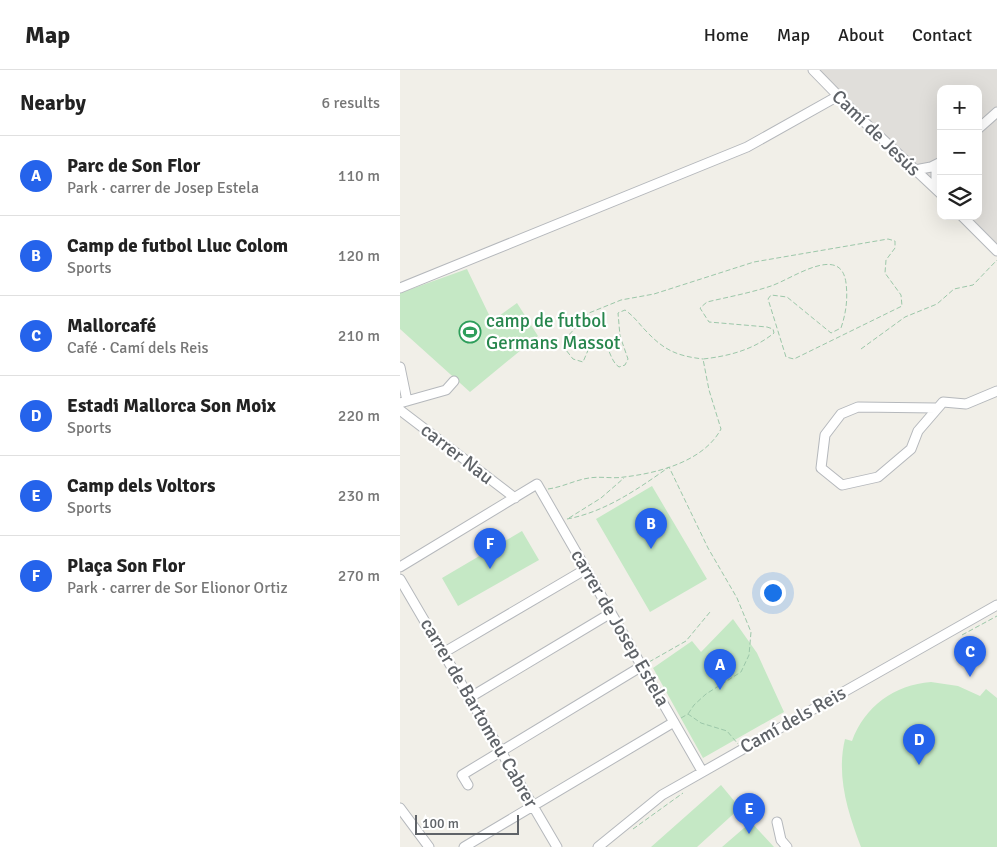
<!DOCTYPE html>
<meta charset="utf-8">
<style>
body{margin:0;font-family:Signika,sans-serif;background:#f2f2f2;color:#222}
.controls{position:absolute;right:15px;top:15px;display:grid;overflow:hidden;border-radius:10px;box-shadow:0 5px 20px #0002}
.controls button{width:45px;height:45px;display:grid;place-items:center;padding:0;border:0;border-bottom:1px solid #e0e0e0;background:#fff;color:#222;font:25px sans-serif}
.scale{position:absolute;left:15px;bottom:12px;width:104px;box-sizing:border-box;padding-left:5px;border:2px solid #5f6368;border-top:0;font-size:14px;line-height:18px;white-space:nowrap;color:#5f6368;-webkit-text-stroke:4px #fff;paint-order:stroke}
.you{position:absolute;left:372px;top:522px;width:18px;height:18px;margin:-12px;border:4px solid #fff;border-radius:50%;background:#1a73e8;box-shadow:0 0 0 8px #1a73e833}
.badge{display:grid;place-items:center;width:32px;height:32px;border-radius:50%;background:#2563eb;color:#fff;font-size:16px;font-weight:700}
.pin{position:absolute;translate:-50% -41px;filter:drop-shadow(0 1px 2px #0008)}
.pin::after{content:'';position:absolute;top:26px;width:18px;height:15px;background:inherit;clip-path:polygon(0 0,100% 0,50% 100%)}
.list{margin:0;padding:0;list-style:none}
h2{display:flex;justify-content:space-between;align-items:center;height:65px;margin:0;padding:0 20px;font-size:21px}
h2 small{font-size:16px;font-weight:400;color:#767676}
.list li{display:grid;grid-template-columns:32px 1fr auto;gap:15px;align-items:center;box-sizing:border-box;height:80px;padding:0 20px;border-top:1px solid #e0e0e0}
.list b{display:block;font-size:19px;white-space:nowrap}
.list p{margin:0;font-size:16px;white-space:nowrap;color:#767676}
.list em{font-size:16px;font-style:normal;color:#767676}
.icon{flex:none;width:28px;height:28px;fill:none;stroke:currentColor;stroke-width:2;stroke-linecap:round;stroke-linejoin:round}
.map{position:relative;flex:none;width:597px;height:777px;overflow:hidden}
header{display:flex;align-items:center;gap:30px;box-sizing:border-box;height:70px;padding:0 25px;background:#fff;border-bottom:1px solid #e0e0e0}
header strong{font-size:24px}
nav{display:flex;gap:28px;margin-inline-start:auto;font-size:18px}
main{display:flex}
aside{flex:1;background:#fff}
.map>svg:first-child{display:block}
.industrial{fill:#e0deda}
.green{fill:#c5e8c5}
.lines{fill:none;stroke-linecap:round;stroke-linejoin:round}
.minor-casing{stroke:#b5b8bc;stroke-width:11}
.path{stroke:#9cc7a9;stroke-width:1;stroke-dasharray:5 2.5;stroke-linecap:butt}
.minor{stroke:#fff;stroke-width:9}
.labels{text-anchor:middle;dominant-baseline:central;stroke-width:4.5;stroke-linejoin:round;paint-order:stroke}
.street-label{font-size:19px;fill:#5f6368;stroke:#fff}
.leisure-label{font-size:19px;fill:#27864d;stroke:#fff;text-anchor:start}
</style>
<header>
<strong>Map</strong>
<nav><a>Home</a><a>Map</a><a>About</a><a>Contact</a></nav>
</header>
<main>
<aside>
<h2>Nearby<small>6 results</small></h2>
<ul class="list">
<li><span class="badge">A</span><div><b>Parc de Son Flor</b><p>Park · carrer de Josep Estela</p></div><em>110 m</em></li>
<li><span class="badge">B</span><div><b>Camp de futbol Lluc Colom</b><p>Sports</p></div><em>120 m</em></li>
<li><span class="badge">C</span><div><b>Mallorcafé</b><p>Café · Camí dels Reis</p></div><em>210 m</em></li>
<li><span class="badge">D</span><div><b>Estadi Mallorca Son Moix</b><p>Sports</p></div><em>220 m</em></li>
<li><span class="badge">E</span><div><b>Camp dels Voltors</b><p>Sports</p></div><em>230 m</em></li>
<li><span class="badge">F</span><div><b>Plaça Son Flor</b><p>Park · carrer de Sor Elionor Ortiz</p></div><em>270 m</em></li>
</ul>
</aside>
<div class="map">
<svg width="597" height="777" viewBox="0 0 597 777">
<rect width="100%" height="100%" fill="#f1efe8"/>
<!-- industrial -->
<path class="industrial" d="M416,0H597V181L562,146H578V19H541V124Z"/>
<!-- green -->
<path class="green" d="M67,199L92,251L117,233L138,266L70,322L0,259V223Z
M252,416L307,509L250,542L196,449Z
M122,461L139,490L58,536L42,508Z
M333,549L357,583L384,642L303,688L253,598L292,571L301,582Z
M531,612L558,616L580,626L586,619L597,628V777H461C448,743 436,706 445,669L452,671C465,636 494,615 531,612Z
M321,715L340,738L297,777H251Z
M351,752L374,777H322Z"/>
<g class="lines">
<!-- minor casing -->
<g class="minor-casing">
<path id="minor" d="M413,0L458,46L541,124
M578,59L597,42
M515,100L531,97L541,92
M536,119V103L541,96
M562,146L597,181
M0,218L347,77L438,26
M0,297L7,331
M0,333L46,320L54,311
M536,338L458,337L441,344L425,365L421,398L442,415L478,407L511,379L518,361L543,332L566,334L597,321
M0,340L115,428
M0,497L137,414L302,701
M0,509L157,777
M43,583L186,499
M69,628L211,543
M68,715L62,705L242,596
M0,738L29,777
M377,752L381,770L387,777
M64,777L274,652
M198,777L262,725L597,535"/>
</g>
<!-- path -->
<path class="path" d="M461,279L505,247L537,234L554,219L573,215L597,190
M148,419C163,417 175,410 189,408C201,406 213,409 224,407C259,403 304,391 321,359L309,320L303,289C329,286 353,280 374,263L373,259L367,257L309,252L300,238L307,232C328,227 350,223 371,216C392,209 441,173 446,213C448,229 446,243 441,258L431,263L387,227L371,225L368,229L386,287L394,289L502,236L501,225L485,203L486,190L495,178V171L488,169L354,192L254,224L221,230L189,243L167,267L166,280L173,289L183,292L192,271L199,269C211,276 209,290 219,297L225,295L228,289L220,266L218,243L225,240C235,247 239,254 247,262C265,281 278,286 303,289
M169,448L201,428L224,408
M167,449C205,442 238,419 269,397L308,478L337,528L351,562L349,585L341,602L306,624L294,635L288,644
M562,565L597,546
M249,592L286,571L310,542
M281,648L288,644L301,653L327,661L338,674
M233,759L283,723"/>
<!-- minor -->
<use href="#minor" class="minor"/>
</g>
<!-- icons -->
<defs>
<g id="stadium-ring" transform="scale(1.125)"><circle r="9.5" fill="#fff" stroke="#2e9e5b" stroke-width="1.5"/><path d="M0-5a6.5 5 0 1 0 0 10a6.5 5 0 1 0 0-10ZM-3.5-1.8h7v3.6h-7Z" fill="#2e9e5b"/></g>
</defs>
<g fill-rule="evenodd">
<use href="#stadium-ring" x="70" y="262"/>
</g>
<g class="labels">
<!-- street labels -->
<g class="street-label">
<text transform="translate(476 63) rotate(44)">Camí de Jesús</text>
<text transform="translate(57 384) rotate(38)">carrer Nau</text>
<text transform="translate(220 558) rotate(60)">carrer de Josep Estela</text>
<text transform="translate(79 643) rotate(60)">carrer de Bartomeu Cabrer</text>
<text transform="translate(393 650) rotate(-29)">Camí dels Reis</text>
</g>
<!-- leisure labels -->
<g class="leisure-label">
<text x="86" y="251">camp de futbol<tspan x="86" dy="22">Germans Massot</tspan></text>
</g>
</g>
</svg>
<div class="controls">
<button>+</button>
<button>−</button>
<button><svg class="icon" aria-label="layers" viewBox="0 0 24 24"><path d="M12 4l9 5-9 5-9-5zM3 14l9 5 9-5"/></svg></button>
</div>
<div class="scale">100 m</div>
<div class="you"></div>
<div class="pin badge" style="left:320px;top:620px">A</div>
<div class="pin badge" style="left:251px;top:479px">B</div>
<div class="pin badge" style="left:570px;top:607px">C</div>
<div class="pin badge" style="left:519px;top:695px">D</div>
<div class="pin badge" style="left:349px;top:764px">E</div>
<div class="pin badge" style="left:90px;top:499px">F</div>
</div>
</main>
